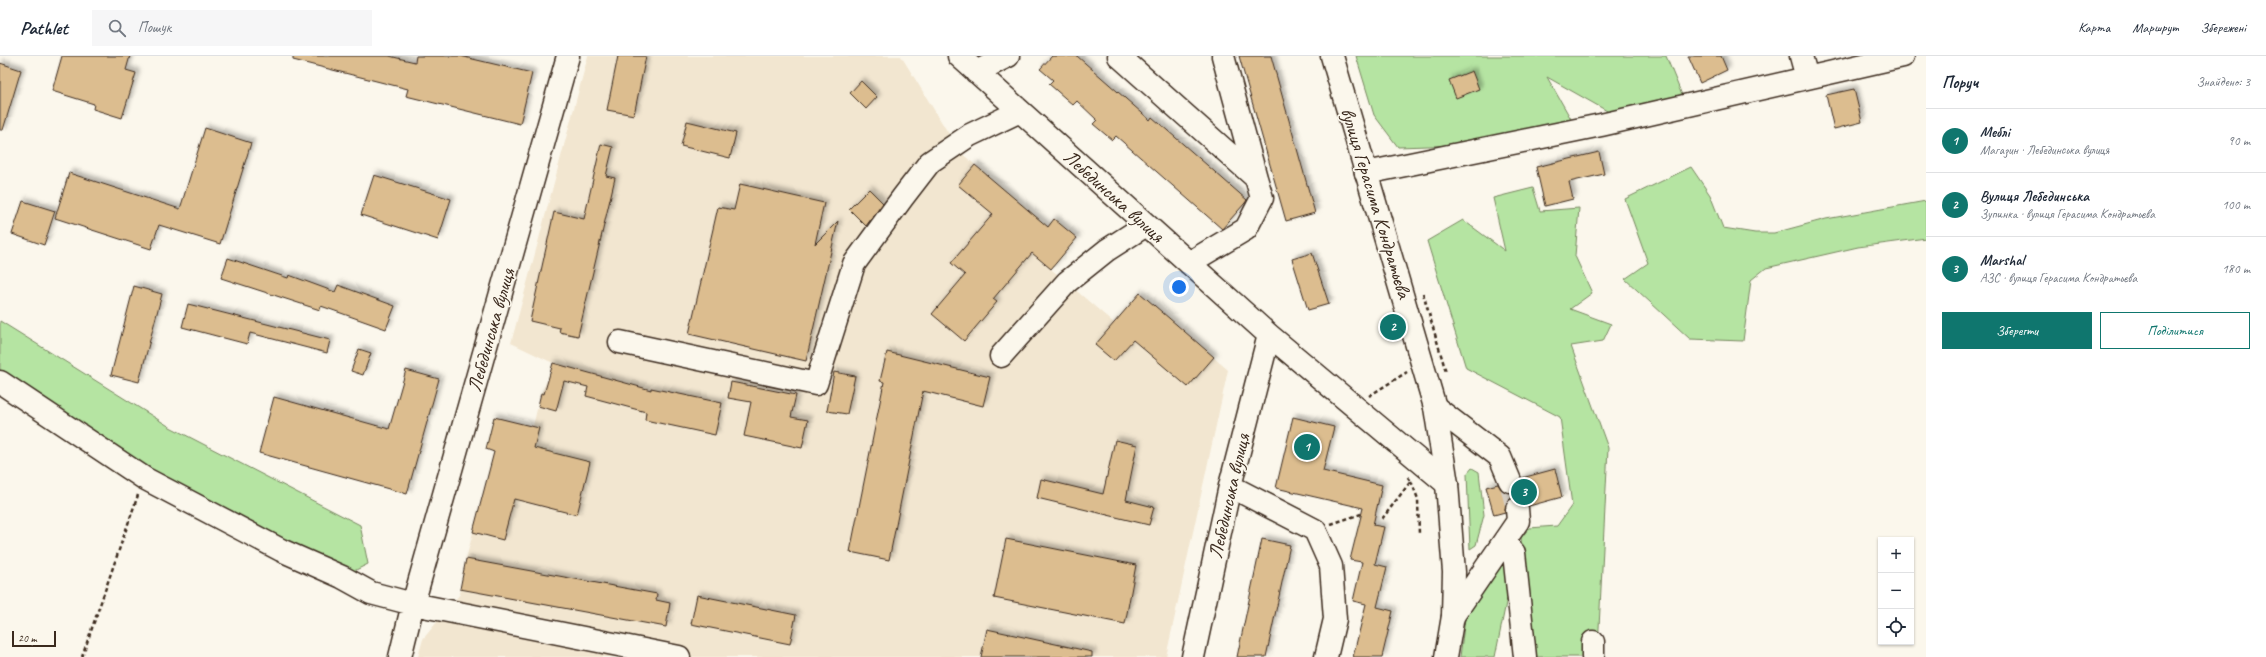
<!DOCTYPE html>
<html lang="uk">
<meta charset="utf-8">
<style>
body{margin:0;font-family:Caveat,sans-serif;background:#f6f6f7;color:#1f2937}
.controls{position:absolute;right:12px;bottom:12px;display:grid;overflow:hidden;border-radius:0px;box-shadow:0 1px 3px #0004}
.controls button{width:36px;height:36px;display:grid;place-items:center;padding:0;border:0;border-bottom:1px solid #e0e1e3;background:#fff;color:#1f2937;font:20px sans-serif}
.scale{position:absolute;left:12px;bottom:10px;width:44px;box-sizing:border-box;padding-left:4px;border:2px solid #3b2a1e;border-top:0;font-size:11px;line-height:14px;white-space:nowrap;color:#3b2a1e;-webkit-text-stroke:3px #fbf7ec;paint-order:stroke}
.you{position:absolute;left:1179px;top:231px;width:14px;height:14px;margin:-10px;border:3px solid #fff;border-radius:50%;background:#1a73e8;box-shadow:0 0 0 6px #1a73e833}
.badge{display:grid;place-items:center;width:26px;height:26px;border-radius:50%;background:#0f766e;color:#fff;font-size:13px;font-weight:700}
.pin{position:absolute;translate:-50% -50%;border:2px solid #fff;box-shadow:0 1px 4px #0006}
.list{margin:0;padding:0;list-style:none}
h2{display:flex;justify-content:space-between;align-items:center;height:52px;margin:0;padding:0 16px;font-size:17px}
h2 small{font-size:13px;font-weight:400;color:#747a83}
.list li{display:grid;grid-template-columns:26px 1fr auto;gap:12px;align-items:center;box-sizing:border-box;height:64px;padding:0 16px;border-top:1px solid #e0e1e3}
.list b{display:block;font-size:15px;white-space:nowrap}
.list p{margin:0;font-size:13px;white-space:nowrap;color:#747a83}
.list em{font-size:13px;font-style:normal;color:#747a83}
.actions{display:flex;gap:8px;padding:12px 16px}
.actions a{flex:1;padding:9px 0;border:1px solid #0f766e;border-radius:0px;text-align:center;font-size:14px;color:#0f766e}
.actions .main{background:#0f766e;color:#fff}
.icon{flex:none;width:22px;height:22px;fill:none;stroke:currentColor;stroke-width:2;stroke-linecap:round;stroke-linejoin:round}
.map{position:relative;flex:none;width:1926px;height:601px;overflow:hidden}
header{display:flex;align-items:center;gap:24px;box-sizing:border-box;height:56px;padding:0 20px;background:#fff;border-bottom:1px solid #e0e1e3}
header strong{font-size:19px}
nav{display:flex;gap:22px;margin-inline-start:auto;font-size:14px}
.search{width:280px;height:36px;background:#f6f6f7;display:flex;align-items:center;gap:10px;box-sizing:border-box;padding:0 14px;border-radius:0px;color:#747a83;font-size:15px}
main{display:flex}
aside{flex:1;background:#fff}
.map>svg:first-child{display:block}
.built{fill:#f2e6d0}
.green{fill:#b5e4a2;stroke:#788760}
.building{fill:#dcbd8f;stroke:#3b2a1e;filter:url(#shadow)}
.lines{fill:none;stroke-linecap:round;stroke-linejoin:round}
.minor-tunnel{stroke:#d5cec3;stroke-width:22;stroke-dasharray:22 11;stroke-linecap:butt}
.minor-casing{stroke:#3b2a1e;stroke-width:25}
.major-casing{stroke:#3b2a1e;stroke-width:25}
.path{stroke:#3b2a1e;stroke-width:2.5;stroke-dasharray:4 3;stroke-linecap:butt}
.minor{stroke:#fbf7ec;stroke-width:22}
.major{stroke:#fbf7ec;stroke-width:22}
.labels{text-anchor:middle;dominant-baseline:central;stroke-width:3.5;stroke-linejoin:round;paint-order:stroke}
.street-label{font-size:20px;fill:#3b2a1e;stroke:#fbf7ec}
</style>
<header>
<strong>Pathlet</strong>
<div class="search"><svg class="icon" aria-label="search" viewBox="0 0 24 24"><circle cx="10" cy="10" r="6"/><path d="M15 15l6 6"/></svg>Пошук</div>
<nav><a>Карта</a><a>Маршрут</a><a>Збережені</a></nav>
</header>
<main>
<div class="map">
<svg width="1926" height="601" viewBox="0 0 1926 601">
<defs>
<filter id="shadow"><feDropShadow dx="3.5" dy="-3.5" stdDeviation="2" flood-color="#0004"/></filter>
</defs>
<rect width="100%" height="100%" fill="#fbf7ec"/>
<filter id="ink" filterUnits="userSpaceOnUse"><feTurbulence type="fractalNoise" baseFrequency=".025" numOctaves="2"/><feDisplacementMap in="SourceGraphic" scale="8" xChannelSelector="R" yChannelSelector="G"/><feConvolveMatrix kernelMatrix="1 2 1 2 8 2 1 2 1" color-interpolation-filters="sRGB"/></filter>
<g filter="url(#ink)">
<!-- built -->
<path class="built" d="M588,0H901L960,96L1048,170L1054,163L1077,182L1051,213L1114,267L1140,237L1228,314L1166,601H418L423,583L460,538L466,503L494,396L486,393L494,361L533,370L541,337L549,321L553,307L511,287Z"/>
<!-- green -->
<path class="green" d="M1356,0H1666L1684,44L1616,60L1547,21L1579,77L1518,87L1398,91L1374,59Z
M1691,111L1710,139L1723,172L1755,177H1774L1826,163L1926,145V182L1858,191L1766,212L1751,224L1743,285L1690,283L1625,223L1648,207L1625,143Z
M1533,132L1540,155L1579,152L1575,200L1592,237L1570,253L1611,268L1603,285L1571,290L1608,392L1598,592L1589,601H1533L1521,482L1529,472L1557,470L1572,449L1560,361L1466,312L1427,185L1463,164L1505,195L1493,142Z
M0,265L170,371L360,469L368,508L342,521L281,494L0,326Z
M1472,412L1479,416L1484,459L1476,489L1470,493L1467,418Z
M1506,502L1508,537L1495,601H1460L1466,555Z"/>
<!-- building -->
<path class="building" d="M62,0H130L126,14L136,17L122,62L93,53L94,48L52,35Z
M293,0H389L415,6L416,0H460L532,17L520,68L406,40L408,33L293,4Z
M618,0H646L634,59L607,54Z
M1052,0H1077L1150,64L1152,61L1247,144L1245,147L1222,173L1116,80L1112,84L1093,68L1097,64L1077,45L1073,49L1049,28L1053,24L1040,13Z
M1239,0H1271L1315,157L1286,165Z
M1688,0H1721L1727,14L1700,27Z
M0,7L21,14L3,74H0Z
M1472,15L1479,33L1456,42L1449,24Z
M861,25L877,41L866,53L850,37Z
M1854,33L1862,66L1834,73L1826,39Z
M687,65L736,77L730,102L681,90Z
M205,72L251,87L220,188L159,169L151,193L55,162L69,117L180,153Z
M601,88L613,91L606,120L615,122L578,280L559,276L560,272L530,265L554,156L584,163Z
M1599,96L1604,118L1569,126L1573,143L1545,150L1536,111Z
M975,109L1048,171L1054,163L1077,182L1051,213L1032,197L993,243L997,246L964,285L932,258L965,219L951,207L993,158L958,129Z
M374,119L451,143L438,184L361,159Z
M740,128L824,147L815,188L838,165L806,305L689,278L718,151L734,154Z
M869,133L883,147L866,170L849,153Z
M23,145L55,155L44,189L12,178Z
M1312,197L1329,248L1308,254L1292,203Z
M228,202L288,222L289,219L335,236L338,229L395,250L386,273L321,250L320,254L221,222Z
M134,230L162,238L139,326L111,319Z
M1140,237L1214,301L1188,331L1133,284L1114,305L1095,289Z
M188,248L330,284L327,297L250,277L247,288L182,271Z
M359,293L371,297L363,319L351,315Z
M887,296L990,321L983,350L923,335L889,504L850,496L884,326L880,325Z
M553,307L651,334V332L722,347L715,379L645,364L646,356L586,340L588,331L564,325L556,355L538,350L541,337L544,338Z
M406,314L439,323L407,438L259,397L274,341L389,373Z
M834,316L855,320L847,358L827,355Z
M731,326L796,339L791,361L808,364L802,392L744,380L751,346L728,342Z
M494,361L539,372L534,392L590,406L577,459L514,443L503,484L473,476L494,396L486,393Z
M1293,361L1334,371L1323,415L1382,429L1373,469L1384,471L1375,508L1387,511L1377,551L1393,555L1382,601H1353L1366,548L1353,545L1362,506L1350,504L1363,452L1276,432Z
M1115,384L1137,389L1126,444L1154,451L1149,469L1037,442L1041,423L1103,438Z
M1555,413L1562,441L1529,450L1523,442L1516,441L1506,447L1505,456L1494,459L1486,431L1498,428L1503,435L1514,437L1520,432L1522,422Z
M1006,483L1136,509L1125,568L994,542Z
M1262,483L1290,489L1266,601H1237Z
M466,503L657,538L656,544L670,547L666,571L460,533Z
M697,539L796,559L790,588L691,568Z
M987,573L1092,596V601H981Z"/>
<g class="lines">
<!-- minor-tunnel -->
<path class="minor-tunnel" d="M1510,425L1517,453"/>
<!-- minor casing -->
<g class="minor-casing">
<path id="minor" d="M959,0L1269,279L1447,428
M1119,0L1256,122L1262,142L1246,173L1189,207
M1223,0L1256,122
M1801,0L1807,22
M976,16L1008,0
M1366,117L1601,69L1903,0
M620,286L816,328L854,208L903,141L930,106L970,79L1020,55
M1001,300L1067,226L1107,194L1146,169
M0,326L144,422L281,494L342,521L371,537L413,548L679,601
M1435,351L1500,401L1510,425
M1230,430L1315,474L1331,510L1335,563L1326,601
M1504,486L1514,497L1525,601
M1453,560L1518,465L1517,453
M400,601L413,548L568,0
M1193,601L1230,430L1269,279
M1593,601V586"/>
</g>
<!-- major casing -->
<g class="major-casing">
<path id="major" d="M1332,0L1435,351L1447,428L1454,516L1453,560L1446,601"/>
</g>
<!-- path -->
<path class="path" d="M1423,237L1446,316
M1369,340L1407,316
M1411,425L1418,443L1419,479
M1382,463L1411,425L1406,419
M1331,468L1361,458
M82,601L138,439"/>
<!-- minor -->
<use href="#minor" class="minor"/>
<!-- major -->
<use href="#major" class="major"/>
</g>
</g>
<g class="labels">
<!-- street labels -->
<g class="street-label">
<text transform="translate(1114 140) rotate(42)">Лебединська вулиця</text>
<text transform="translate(1376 147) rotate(73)">вулиця Герасима Кондратьєва</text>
<text transform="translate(491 274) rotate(-74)">Лебединська вулиця</text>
<text transform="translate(1229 440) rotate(-77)">Лебединська вулиця</text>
</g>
</g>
</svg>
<div class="controls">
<button>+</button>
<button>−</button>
<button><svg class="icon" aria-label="locate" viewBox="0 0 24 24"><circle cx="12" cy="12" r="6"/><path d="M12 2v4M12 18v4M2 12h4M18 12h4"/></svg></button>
</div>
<div class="scale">20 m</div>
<div class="you"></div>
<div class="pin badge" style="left:1307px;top:391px">1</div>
<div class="pin badge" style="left:1393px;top:271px">2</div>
<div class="pin badge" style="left:1524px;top:436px">3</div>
</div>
<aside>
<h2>Поруч<small>Знайдено: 3</small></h2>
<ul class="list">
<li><span class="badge">1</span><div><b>Меблі</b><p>Магазин · Лебединська вулиця</p></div><em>90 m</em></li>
<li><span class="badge">2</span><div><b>Вулиця Лебединська</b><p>Зупинка · вулиця Герасима Кондратьєва</p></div><em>100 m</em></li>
<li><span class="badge">3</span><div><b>Marshal</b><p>АЗС · вулиця Герасима Кондратьєва</p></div><em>180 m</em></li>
</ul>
<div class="actions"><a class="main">Зберегти</a><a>Поділитися</a></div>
</aside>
</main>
